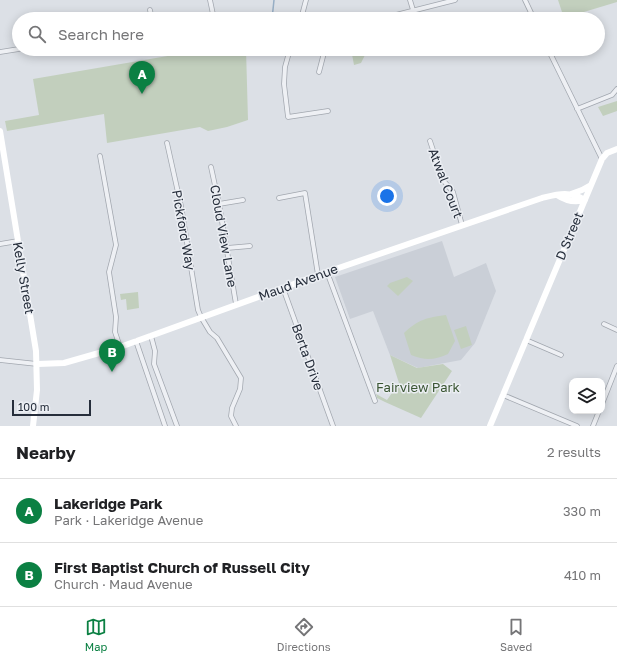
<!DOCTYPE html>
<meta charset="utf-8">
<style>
body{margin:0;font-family:"Golos Text",sans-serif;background:#f2f2f2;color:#202124}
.controls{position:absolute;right:12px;bottom:12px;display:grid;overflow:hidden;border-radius:8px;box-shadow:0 2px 10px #0003}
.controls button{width:36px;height:36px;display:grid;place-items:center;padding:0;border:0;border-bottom:1px solid #e0e0e0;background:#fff;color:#202124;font:20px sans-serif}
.scale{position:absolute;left:12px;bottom:10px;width:79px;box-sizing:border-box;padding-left:4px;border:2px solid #262e3b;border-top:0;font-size:11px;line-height:14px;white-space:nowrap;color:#262e3b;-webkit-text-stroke:3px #ebeef3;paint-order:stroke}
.you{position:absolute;left:387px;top:196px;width:14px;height:14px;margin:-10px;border:3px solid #fff;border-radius:50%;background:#1a73e8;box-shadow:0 0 0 6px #1a73e833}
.badge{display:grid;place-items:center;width:26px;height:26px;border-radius:50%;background:#0b8043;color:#fff;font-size:13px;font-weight:700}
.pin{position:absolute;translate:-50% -33px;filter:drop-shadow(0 1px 2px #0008)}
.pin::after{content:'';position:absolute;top:21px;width:14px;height:12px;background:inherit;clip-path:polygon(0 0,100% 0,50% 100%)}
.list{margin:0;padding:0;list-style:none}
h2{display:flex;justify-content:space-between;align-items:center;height:52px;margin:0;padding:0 16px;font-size:17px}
h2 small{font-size:13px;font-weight:400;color:#757577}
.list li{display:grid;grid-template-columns:26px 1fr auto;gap:12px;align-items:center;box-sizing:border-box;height:64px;padding:0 16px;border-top:1px solid #e0e0e0}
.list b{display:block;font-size:15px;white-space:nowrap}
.list p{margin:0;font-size:13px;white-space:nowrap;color:#757577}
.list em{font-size:13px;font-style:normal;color:#757577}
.icon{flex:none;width:22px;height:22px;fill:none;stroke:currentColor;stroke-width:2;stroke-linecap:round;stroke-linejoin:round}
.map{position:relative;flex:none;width:617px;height:426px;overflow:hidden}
.search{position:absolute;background:#fff;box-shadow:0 2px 10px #0003;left:12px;right:12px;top:12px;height:44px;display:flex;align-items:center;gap:10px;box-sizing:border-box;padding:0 14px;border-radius:22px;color:#757577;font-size:15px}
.sheet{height:180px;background:#fff}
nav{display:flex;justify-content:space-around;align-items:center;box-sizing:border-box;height:56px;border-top:1px solid #e0e0e0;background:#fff;font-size:11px;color:#757577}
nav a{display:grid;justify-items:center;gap:2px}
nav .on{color:#0b8043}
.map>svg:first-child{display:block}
.built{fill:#cacfd7}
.green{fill:#c2cfbd}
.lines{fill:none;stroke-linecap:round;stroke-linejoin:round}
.stream{stroke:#97aec5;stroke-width:1.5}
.street-casing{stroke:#a2a7af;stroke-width:5.5}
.street{stroke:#eef0f4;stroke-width:4}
.secondary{stroke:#fff;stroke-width:6}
.labels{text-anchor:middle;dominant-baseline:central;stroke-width:3;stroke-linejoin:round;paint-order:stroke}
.street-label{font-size:13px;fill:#262e3b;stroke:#ebeef3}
.park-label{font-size:13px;fill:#3b5634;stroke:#ebeef3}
</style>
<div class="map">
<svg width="617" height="426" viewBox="0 0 617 426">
<rect width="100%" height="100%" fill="#dce0e6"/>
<!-- built -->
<path class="built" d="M442,241L454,277L486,263L496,291L475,343L461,360L418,368L390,355L373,311L350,319L335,277Z"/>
<!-- green -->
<path class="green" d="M558,0H617V2L564,18Z
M224,49H246L248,120L227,127L208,131L200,127L107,143L104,114L7,131L5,121L39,115L33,79L191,52H208Z
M351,49H368L361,63L354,65Z
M617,101V111L603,116L598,107Z
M407,277L413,281L398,296L387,286L390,283Z
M138,292L139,308L127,310L126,299L121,300L120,294Z
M446,315L455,341L448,354C434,360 426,361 411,355L404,333C419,319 426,318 446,315Z
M466,326L472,345L461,349L454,330Z
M390,355L417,368L443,364L452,371L421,418L385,402L377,398L376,394L387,400L399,383Z"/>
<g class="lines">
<!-- stream -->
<path class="stream" d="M272,19L274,0
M356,49L357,51"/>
<!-- street casing -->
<g class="street-casing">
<path id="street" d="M210,0L214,19
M410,0L413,10
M525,0L534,19
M150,10L152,19
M384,18L455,0
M301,19L306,0
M119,49C138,56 154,52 173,49
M290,49L285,67L284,84L288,117L328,111
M548,49L602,159
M0,52L19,49
M319,72L325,49
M577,109L612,95L617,89
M430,141L443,180L453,192L462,225
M167,143L181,206L198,310L201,317L210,332L217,338L241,378L240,389L232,408L231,416L236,426
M100,156L116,245L109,272L116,317L115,332L120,347
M211,167L219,204L236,304
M279,198L305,193L318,275
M219,204L243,200
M0,244L18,241
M227,248L250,246
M327,272L375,401
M283,288L333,426
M604,324L617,330
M151,336L155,351L154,364L177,426
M526,340L561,355
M136,341L165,426
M0,360L37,364
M503,395L577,426
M602,404L617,366
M593,426L599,411"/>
</g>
<!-- street -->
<use href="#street" class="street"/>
<!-- secondary -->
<path class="secondary" d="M0,131L36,351L37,390L33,426
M571,194L582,190L591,185
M557,195C566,201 575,203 585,200
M38,364L64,363L120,347L327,272L542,198C559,194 569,191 585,200
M490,426L602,159L607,153L617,149"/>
</g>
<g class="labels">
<!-- street labels -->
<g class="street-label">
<text transform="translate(446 183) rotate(69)">Atwal Court</text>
<text transform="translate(184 230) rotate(80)">Pickford Way</text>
<text transform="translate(224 236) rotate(80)">Cloud View Lane</text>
<text transform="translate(569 236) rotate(-67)">D Street</text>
<text transform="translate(24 278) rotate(80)">Kelly Street</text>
<text transform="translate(298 282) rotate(-20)">Maud Avenue</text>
<text transform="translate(308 357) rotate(70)">Berta Drive</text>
</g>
<!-- park labels -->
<g class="park-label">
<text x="418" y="387">Fairview Park</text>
</g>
</g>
</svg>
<div class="controls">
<button><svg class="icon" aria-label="layers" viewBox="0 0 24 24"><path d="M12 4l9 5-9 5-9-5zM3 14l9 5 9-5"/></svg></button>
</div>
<div class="scale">100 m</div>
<div class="you"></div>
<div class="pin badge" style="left:142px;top:94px">A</div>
<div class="pin badge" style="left:112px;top:372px">B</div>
<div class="search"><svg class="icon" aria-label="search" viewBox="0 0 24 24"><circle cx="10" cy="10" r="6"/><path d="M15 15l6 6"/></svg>Search here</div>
</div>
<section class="sheet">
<h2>Nearby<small>2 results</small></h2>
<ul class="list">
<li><span class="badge">A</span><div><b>Lakeridge Park</b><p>Park · Lakeridge Avenue</p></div><em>330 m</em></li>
<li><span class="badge">B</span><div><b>First Baptist Church of Russell City</b><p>Church · Maud Avenue</p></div><em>410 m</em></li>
</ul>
</section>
<nav>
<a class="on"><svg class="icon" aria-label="map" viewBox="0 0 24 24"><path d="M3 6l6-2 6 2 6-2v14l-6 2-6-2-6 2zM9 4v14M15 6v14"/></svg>Map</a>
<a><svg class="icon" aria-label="directions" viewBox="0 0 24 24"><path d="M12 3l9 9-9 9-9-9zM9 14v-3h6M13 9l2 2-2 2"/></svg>Directions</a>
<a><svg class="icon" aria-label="saved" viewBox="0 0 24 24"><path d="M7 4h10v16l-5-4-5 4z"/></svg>Saved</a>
</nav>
